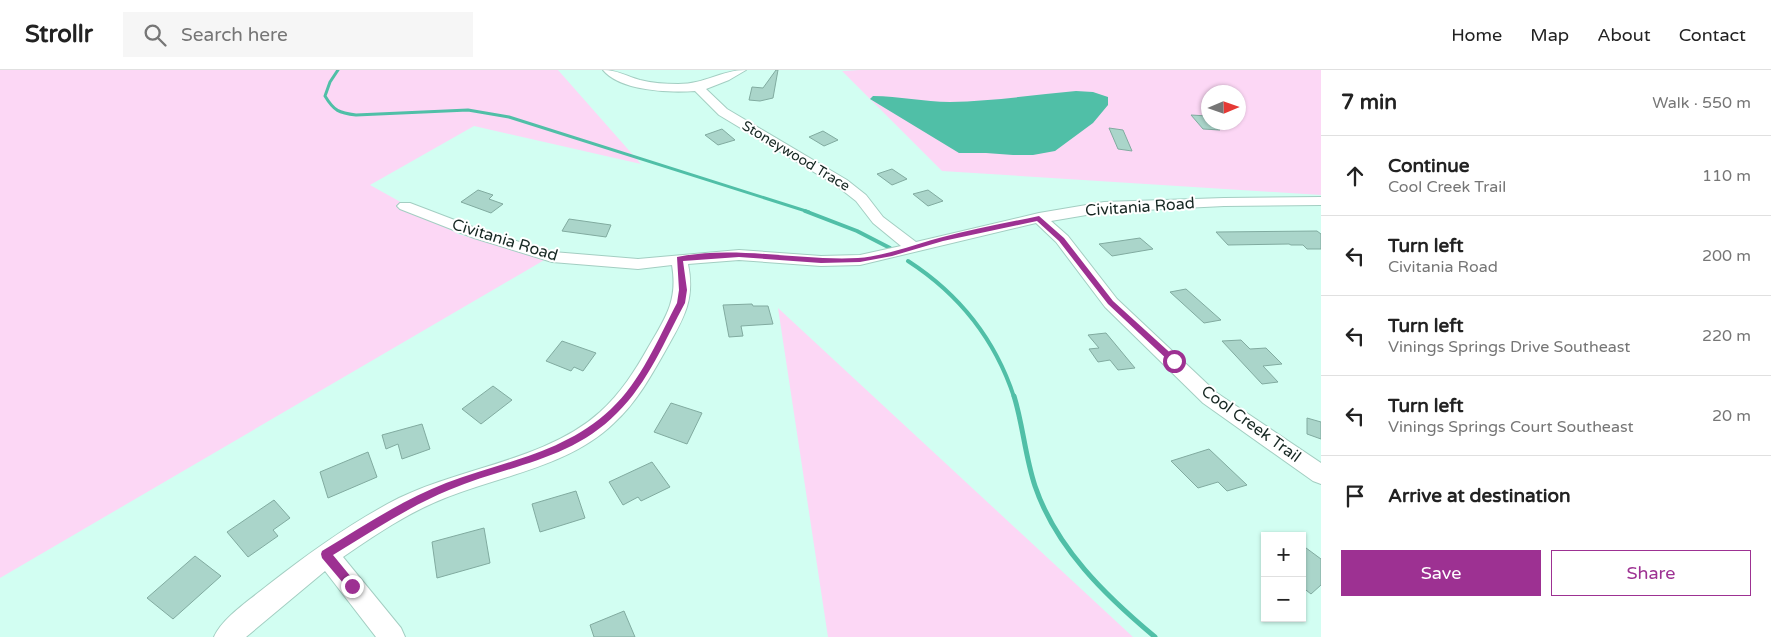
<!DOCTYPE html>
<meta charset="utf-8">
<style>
body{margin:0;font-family:"Varela Round",sans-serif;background:#f6f6f6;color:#222}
.controls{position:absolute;right:15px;bottom:15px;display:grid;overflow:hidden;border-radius:0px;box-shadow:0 1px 4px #0004}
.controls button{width:45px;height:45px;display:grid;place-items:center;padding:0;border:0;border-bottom:1px solid #e0e0e0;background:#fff;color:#222;font:25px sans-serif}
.compass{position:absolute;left:1201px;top:15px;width:45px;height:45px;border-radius:50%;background:#fff;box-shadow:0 1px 4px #0004;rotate:88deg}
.stop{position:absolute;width:15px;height:15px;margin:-11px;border:4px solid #9d3192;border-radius:50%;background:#fff}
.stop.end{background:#9d3192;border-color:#fff;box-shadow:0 1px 5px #0008}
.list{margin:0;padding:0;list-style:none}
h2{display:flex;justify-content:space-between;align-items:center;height:65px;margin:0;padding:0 20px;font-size:21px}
h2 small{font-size:16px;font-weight:400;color:#767676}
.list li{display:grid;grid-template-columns:32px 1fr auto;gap:15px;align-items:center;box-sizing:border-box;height:80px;padding:0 20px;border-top:1px solid #e0e0e0}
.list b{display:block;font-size:19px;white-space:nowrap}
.list p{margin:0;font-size:16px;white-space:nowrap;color:#767676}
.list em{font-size:16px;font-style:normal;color:#767676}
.actions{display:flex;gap:10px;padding:15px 20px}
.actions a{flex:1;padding:11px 0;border:1px solid #9d3192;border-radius:0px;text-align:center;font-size:18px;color:#9d3192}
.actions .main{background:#9d3192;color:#fff}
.icon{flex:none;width:28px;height:28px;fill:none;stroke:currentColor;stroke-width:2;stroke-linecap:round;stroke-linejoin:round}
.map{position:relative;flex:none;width:1321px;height:567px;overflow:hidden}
header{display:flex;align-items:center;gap:30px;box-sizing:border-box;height:70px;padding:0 25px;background:#fff;border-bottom:1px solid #e0e0e0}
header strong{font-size:24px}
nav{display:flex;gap:28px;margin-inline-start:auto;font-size:18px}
.search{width:350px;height:45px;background:#f6f6f6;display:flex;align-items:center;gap:12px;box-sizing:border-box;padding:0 18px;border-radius:0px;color:#767676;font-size:19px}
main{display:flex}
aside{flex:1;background:#fff}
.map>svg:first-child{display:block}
.green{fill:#fcd7f5;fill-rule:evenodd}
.water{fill:#50bfa7}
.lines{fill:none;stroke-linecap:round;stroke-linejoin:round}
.stream-far2{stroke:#50bfa7;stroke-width:3}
.stream-far1{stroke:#50bfa7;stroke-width:4}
.stream{stroke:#50bfa7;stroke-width:5}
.building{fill:#aad5ca;stroke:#81aba0}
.minor-casing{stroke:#a3cec2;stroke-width:2}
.minor{fill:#fff;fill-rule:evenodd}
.route{fill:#9d3192}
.labels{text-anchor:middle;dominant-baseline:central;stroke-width:4;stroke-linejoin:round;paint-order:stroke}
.far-street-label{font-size:14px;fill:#162722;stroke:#fff}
.street-label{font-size:16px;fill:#162722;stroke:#fff}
</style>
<header>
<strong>Strollr</strong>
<div class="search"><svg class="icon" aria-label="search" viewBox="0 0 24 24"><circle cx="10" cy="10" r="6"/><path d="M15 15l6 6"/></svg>Search here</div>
<nav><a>Home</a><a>Map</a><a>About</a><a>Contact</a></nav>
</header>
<main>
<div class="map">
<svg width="1321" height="567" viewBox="0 0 1321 567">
<rect width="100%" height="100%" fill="#d2fef2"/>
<!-- green -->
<path class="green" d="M0,0H558L641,94L474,56L370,115L458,164L546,189L0,508Z
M859,0H1321V125L942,101L842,1ZM1208,22H1238V52H1208Z
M778,238L1133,567H828Z"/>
<!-- water -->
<path class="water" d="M1076,21L1093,22L1108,27V35L1093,53L1055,81L1033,85H1013L986,83H959L870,29L873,26C899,26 924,32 950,32C993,31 1034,25 1076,21Z"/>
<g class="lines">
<!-- stream-far2 -->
<path class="stream-far2" d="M338,0L330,12L325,26C334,41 339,43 356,45L468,40L509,47L809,142"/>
<!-- stream-far1 -->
<path class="stream-far1" d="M805,141L857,161L890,178
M908,191C959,224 995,269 1014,327"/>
<!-- stream -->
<path class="stream" d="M1014,326C1023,355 1025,386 1035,416C1056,478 1106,526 1155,567"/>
</g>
<!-- building -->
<path class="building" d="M776,0H778L773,28L760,31L749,30L752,17L763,18Z
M1191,45L1208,46V52H1213L1220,60L1203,59Z
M1109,58L1123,60L1132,81L1118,79Z
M722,59L735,70L718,75L705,65Z
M823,61L838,70L824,76L809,67Z
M892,99L907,109L892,115L877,104Z
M478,120L493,125L489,129L503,134L491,143L461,132Z
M928,120L943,131L928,136L913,124Z
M569,149L611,155L606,167L562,161Z
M1317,161L1321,164V179H1307L1303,175H1291L1289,174L1228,175L1216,162Z
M1140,168L1153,179L1112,186L1099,174Z
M1186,219L1221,250L1204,253L1170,222Z
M752,234L753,236H768L773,254L741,256L743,266L729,267L723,235Z
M1106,263L1135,298L1118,300L1110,290L1098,292L1089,279L1099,278L1088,265Z
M1241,270L1250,279L1266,278L1282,294L1263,296L1278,312L1262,314L1222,271Z
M562,271L596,283L583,301L574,297L571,301L546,291Z
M493,316L512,330L481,354L462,339Z
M671,333L702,343L687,374L654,362Z
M1307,348L1321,352V369L1307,364Z
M422,354L430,379L402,389L398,374L386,379L382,365Z
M1209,379L1247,415L1227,421L1218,412L1198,418L1171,391Z
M368,382L377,407L328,428L320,402Z
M652,392L670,417L641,431L638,427L623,435L609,412Z
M576,421L585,448L540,462L532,434Z
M274,430L290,448L273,460L278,466L248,487L227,462Z
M484,458L490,493L437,508L432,472Z
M1302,475L1321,489V515L1311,524L1302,517Z
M195,486L221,506L173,549L147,528Z
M624,541L635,567H594L590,555Z"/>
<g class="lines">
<!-- minor casing -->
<g class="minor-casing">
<path id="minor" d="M603,0C617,0 626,6 640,10C652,13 666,14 678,14C706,14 721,0 746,0L729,10L706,19L727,39L847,110L866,125L883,147L916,172L1039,143L1104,132L1224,128L1321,127V135L1224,136L1104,142L1051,151L1068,166L1117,229L1217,323L1321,393V414L1313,411L1203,333L1105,237L1056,172L1036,153L860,195L821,196L739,190L688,194C695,228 685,246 668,276C652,304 638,331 614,353C570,396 500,406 445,428C409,442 375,465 343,487L401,558L405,567H376L325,501L246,567H214C222,548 251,529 268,515C309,483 352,452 399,428C462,397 547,390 600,342C621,323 635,301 649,276C666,247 678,230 672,195L638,199L552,192L474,168L400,139L397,136L400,133H410L486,162L553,182L638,189L739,180L821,186L860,185L901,176L873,153L856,131L837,116L719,45L695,21C670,23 620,21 603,0Z"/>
</g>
<!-- minor -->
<use href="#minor" class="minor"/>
</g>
<!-- route -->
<path class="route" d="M1039,146L1064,168L1113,231L1177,289V293H1171L1108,234L1059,171L1037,151L943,171L892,186L860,192L821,193L739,187L683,191L687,220L685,233C665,270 648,313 617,343C570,391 508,395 449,420C408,437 371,462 333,485L356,513L358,516L356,520H349L322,488L321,484L322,481C362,457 402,430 446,413C504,391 563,384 611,339C641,311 658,269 677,233L679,220L677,187C736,175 798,191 858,188C886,186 912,175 939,168C972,159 1006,153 1039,146Z"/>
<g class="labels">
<!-- far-street labels -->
<g class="far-street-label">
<text transform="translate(796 86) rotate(31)">Stoneywood Trace</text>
</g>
<!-- street labels -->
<g class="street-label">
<text transform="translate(1140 137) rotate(-4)">Civitania Road</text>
<text transform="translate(505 170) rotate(17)">Civitania Road</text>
<text transform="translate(1251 354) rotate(36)">Cool Creek Trail</text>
</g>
</g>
</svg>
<div class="controls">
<button>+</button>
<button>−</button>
</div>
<svg class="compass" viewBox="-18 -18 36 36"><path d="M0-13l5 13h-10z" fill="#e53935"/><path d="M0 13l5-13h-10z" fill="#767676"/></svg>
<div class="stop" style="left:1174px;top:291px"></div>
<div class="stop end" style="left:352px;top:516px"></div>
</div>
<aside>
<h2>7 min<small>Walk · 550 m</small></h2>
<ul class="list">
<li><svg class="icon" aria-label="ahead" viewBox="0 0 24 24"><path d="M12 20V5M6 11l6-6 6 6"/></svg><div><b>Continue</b><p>Cool Creek Trail</p></div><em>110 m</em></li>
<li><svg class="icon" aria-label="left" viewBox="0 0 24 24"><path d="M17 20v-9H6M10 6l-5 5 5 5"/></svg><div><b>Turn left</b><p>Civitania Road</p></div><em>200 m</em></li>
<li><svg class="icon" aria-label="left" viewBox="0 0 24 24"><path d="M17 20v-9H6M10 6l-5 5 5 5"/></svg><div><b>Turn left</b><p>Vinings Springs Drive Southeast</p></div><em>220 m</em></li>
<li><svg class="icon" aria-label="left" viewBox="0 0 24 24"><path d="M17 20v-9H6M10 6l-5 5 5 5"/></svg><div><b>Turn left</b><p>Vinings Springs Court Southeast</p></div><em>20 m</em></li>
<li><svg class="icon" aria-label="arrive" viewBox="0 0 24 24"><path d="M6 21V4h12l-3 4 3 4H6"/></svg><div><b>Arrive at destination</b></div></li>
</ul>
<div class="actions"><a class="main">Save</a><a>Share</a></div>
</aside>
</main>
